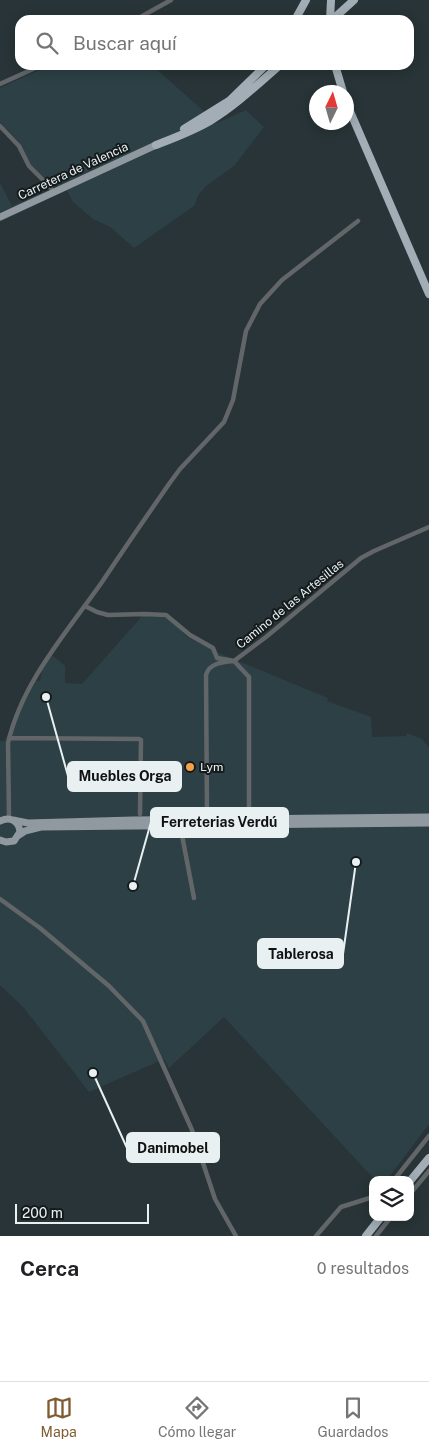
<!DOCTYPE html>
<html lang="es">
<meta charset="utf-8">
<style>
body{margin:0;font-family:"Public Sans",sans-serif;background:#f2f2f2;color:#202124}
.controls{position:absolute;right:15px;bottom:15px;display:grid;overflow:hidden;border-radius:10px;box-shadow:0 2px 12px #0003}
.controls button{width:45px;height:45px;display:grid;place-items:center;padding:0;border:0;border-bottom:1px solid #e0e0e0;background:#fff;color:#202124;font:25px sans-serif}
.compass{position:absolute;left:309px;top:85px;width:45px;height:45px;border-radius:50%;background:#fff;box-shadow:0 2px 12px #0003;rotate:5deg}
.scale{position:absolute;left:15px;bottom:12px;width:134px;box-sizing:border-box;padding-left:5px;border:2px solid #e8f0f2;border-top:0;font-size:14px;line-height:18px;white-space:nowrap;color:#e8f0f2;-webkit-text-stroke:4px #151b1c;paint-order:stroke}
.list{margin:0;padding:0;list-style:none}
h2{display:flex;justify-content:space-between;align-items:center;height:65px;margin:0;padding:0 20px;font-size:21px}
h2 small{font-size:16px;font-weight:400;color:#757577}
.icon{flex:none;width:28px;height:28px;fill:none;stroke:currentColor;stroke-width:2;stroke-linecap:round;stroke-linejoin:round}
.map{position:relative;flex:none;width:429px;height:1236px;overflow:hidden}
.search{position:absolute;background:#fff;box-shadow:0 2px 12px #0003;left:15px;right:15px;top:15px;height:55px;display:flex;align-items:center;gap:12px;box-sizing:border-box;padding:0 18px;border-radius:15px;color:#757577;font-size:19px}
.sheet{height:145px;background:#fff}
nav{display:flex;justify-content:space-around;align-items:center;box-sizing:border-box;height:70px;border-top:1px solid #e0e0e0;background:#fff;font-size:14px;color:#757577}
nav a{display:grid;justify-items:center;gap:2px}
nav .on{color:#7f5c32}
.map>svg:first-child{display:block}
.built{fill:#2c4045}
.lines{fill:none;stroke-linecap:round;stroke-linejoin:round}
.street{stroke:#626669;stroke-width:4.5}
.primary{stroke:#9099a0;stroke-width:7}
.highway{stroke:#a2adb5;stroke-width:8}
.poi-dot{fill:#f4a344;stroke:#151b1c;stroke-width:2}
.labels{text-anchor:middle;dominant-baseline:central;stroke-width:4;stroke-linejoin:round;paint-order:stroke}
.street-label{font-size:12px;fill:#e8f0f2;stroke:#151b1c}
.poi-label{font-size:12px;fill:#e8f0f2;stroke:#151b1c;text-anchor:start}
.leader{fill:none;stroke:#e8f0f2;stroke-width:2}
.callout-dot{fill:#e8f0f2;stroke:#151b1c;stroke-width:2}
.callout{fill:#e8f0f2;stroke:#e8f0f2;stroke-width:2}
.callout-label{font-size:14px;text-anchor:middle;font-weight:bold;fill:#111}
</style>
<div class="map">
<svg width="429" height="1236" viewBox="0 0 429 1236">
<rect width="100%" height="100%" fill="#283437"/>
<!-- built -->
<path class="built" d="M50,65H152L217,123L246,110L264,127L234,166L206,186L199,194L194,206L134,248L110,227L93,219L73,202L67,190L0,222V183L12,206L58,186L57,183L48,181L39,174L30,164L19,142L0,122V88Z
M143,615L169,618L187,637L219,653L328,698L327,701L371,717L372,737L406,736L407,733L422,739L429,748V1124L387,1180H375L224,1017L169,1068L164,1059L89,1092L24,1008L0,985V741H5L21,703L26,700L36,681H40L42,669L52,655L65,666V683L82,684Z"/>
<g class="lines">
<!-- street -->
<path class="street" d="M135,20L171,0
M0,84L42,65
M0,126L19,146L29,166L51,188L53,192
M85,606L97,612L108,615L144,614L166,615L190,635L213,648L217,658L234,661L266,637L361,558L374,551L429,527
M9,738L139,739L141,740L140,814
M207,813L206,675C209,663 223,662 234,661L249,677V813
M9,818L8,743C22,682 67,632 102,582C124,549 146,517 169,484L180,469L224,422L233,400L246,331L260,304L282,280L358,221
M181,830L194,898
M0,899L40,928L109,986L143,1021L192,1130L215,1199L236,1236
M394,1180L429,1136
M410,1194L429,1171
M316,1236L341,1207L373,1197
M376,1236L391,1217"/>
<!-- primary -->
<path class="primary" d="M0,217L156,145
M13,820L28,823L133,820L429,817
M0,821C10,816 19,821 20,832L14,841L6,842L0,840
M19,835L25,831L41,827L429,823"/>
<!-- highway -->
<path class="highway" d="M295,20L306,0
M330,20L331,0
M332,20L354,0
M335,65L343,92
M346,102L429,294
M184,129L229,101L266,65
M156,145C174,138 193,131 210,121C235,106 257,85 280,65
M410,1181L429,1158
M366,1236L381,1217"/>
</g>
<!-- markers -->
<circle class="poi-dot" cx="190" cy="767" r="5"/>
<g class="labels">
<!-- street labels -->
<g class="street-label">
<text transform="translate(73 171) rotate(-25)">Carretera de Valencia</text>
<text transform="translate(290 604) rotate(-39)">Camino de las Artesillas</text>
</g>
<!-- poi labels -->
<g class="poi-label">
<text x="200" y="767">Lym</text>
</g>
</g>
<!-- callouts -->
<path class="leader" d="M46 697L68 776M133 886L151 822M356 862L343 954M93 1073L127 1148"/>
<g class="callout-dot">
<circle cx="46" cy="697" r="5"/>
<circle cx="133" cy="886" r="5"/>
<circle cx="356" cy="862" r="5"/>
<circle cx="93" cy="1073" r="5"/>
</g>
<g class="callout">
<rect x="68" y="762" width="113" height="29" rx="5"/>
<rect x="151" y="808" width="137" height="29" rx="5"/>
<rect x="258" y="939" width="85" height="29" rx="5"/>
<rect x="127" y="1133" width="92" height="29" rx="5"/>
</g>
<g class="callout-label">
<text x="125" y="781">Muebles Orga</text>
<text x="219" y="827">Ferreterias Verdú</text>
<text x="301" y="959">Tablerosa</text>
<text x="173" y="1153">Danimobel</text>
</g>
</svg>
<div class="controls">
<button><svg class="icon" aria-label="layers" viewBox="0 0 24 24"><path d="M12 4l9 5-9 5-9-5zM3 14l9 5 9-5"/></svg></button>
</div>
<svg class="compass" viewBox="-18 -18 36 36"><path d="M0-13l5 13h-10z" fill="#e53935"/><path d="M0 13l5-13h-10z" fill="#757577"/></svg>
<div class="scale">200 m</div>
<div class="search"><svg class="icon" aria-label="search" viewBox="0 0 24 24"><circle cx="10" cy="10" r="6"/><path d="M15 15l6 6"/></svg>Buscar aquí</div>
</div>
<section class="sheet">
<h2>Cerca<small>0 resultados</small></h2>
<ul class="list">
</ul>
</section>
<nav>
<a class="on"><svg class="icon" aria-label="map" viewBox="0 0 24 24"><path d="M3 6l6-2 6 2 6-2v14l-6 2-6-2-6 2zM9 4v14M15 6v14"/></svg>Mapa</a>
<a><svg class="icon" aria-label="directions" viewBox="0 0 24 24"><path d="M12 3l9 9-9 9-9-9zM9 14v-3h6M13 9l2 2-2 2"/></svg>Cómo llegar</a>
<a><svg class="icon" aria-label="saved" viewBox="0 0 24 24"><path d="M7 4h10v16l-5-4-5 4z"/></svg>Guardados</a>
</nav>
